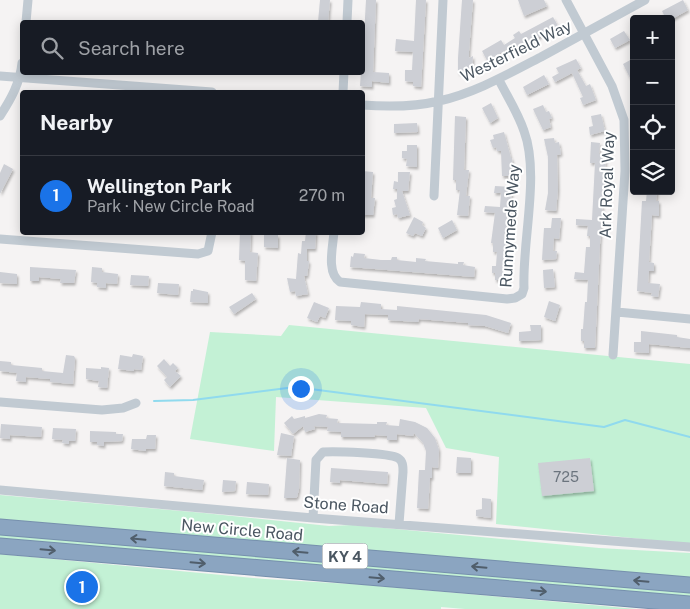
<!DOCTYPE html>
<meta charset="utf-8">
<style>
body{margin:0;font-family:"Public Sans",sans-serif;background:#242831;color:#f1f3f6}
.controls{position:absolute;right:15px;top:15px;display:grid;overflow:hidden;border-radius:5px;box-shadow:0 2px 12px #0003}
.controls button{width:45px;height:45px;display:grid;place-items:center;padding:0;border:0;border-bottom:1px solid #363941;background:#171b24;color:#f1f3f6;font:25px sans-serif}
.you{position:absolute;left:300px;top:388px;width:18px;height:18px;margin:-12px;border:4px solid #fff;border-radius:50%;background:#1a73e8;box-shadow:0 0 0 8px #1a73e833}
.badge{display:grid;place-items:center;width:32px;height:32px;border-radius:50%;background:#1a73e8;color:#fff;font-size:16px;font-weight:700}
.pin{position:absolute;translate:-50% -50%;border:2px solid #fff;box-shadow:0 1px 5px #0006}
.list{margin:0;padding:0;list-style:none}
h2{display:flex;justify-content:space-between;align-items:center;height:65px;margin:0;padding:0 20px;font-size:21px}
h2 small{font-size:16px;font-weight:400;color:#9ea1a6}
.list li{display:grid;grid-template-columns:32px 1fr auto;gap:15px;align-items:center;box-sizing:border-box;height:80px;padding:0 20px;border-top:1px solid #363941}
.list b{display:block;font-size:19px;white-space:nowrap}
.list p{margin:0;font-size:16px;white-space:nowrap;color:#9ea1a6}
.list em{font-size:16px;font-style:normal;color:#9ea1a6}
.icon{flex:none;width:28px;height:28px;fill:none;stroke:currentColor;stroke-width:2;stroke-linecap:round;stroke-linejoin:round}
.map{position:relative;flex:none;width:690px;height:609px;overflow:hidden}
.search{position:absolute;background:#171b24;box-shadow:0 2px 12px #0003;left:20px;top:20px;width:345px;height:55px;display:flex;align-items:center;gap:12px;box-sizing:border-box;padding:0 18px;border-radius:5px;color:#9ea1a6;font-size:19px}
.panel{position:absolute;background:#171b24;box-shadow:0 2px 12px #0003;left:20px;top:90px;width:345px;height:145px;border-radius:5px}
.map>svg:first-child{display:block}
.green{fill:#c3f1d5}
.lines{fill:none;stroke-linecap:round;stroke-linejoin:round}
.stream{stroke:#90daee;stroke-width:2}
.building{fill:#cdcfd5;filter:url(#shadow)}
.motorway-casing{stroke:#7690ad;stroke-width:17}
.minor{stroke:#c1cad2;stroke-width:9}
.motorway{stroke:#8ba5c1;stroke-width:15}
.oneway{stroke:#505e6b}
.labels{text-anchor:middle;dominant-baseline:central;stroke-width:4;stroke-linejoin:round;paint-order:stroke}
.number-label{font-size:14px;fill:#6b747e}
.shield{fill:#fff;stroke:#808990;stroke-width:1}
.shield-label{font-size:15px;font-weight:bold;fill:#4a5661}
.street-label{font-size:16px;fill:#4a5661;stroke:#fff}
</style>
<div class="map">
<svg width="690" height="609" viewBox="0 0 690 609">
<defs>
<filter id="shadow"><feDropShadow dx="1.5" dy="2.5" stdDeviation="1" flood-color="#0004"/></filter>
</defs>
<rect width="100%" height="100%" fill="#f5f3f3"/>
<!-- green -->
<path class="green" d="M289,325L690,364V544L496,524L499,457L446,448L426,408L276,397L274,451L190,439L210,332L281,336Z
M0,495L204,513L329,526L353,525L599,548L690,553V578L0,519Z
M0,534L690,592V600L0,542Z
M0,554L265,579L367,585L637,609H465L441,607V609H0Z"/>
<g class="lines">
<!-- stream -->
<path class="stream" d="M154,401L193,400L295,387L604,427L625,420L690,437"/>
</g>
<!-- building -->
<path class="building" d="M320,0H330L328,22H318Z
M366,0H376L373,72L389,73V83L372,81V87L360,86L361,72H362Z
M416,0H426L421,87L413,86V82L405,81V70H412L413,52L395,51L396,39L414,41Z
M462,0H473L469,51V58L473,56L472,73H458V58Z
M518,0H544L547,6L524,16Z
M683,0L688,10L672,19H666L662,11Z
M553,17L558,26L514,51L511,47L495,56L497,59L489,64L482,51L501,40L504,45L515,38L513,35L519,31L521,34Z
M624,31L630,40L615,48L610,39Z
M576,59L581,68L577,70L586,86L590,84L596,100L583,105L580,98L583,97L572,73L555,82L552,77L559,73L556,68Z
M632,59L634,63V86L623,64Z
M544,75L549,84L527,95L523,87Z
M491,103L498,118L490,123L482,108Z
M543,105L546,112L549,111L552,118L549,119L551,127L543,130L533,109Z
M601,114L605,131L590,135L589,127L593,126L591,116Z
M455,116L466,117L464,170H469L466,196H470L468,216L457,215L460,190H456V180H453Z
M417,123L418,132L394,133V124Z
M504,132L511,158H512L513,176H502L501,151H497L496,147L493,148L490,140L494,139L493,135Z
M554,138L555,143L559,142L561,154L557,155L558,189L556,211L545,210L548,193V157L544,139Z
M591,142L600,143L599,154H606L600,244L595,348H584V341H581V329H583L585,302H587L588,280L574,279L575,272L584,273L586,247H590V236H587L588,226L576,225V219L592,220L595,163H590Z
M407,145H417V167L406,166L407,159L402,158V151H407Z
M4,164L13,169L0,194V173Z
M362,171L373,172L371,198H375L373,215H362Z
M398,172H410L408,191H402L410,215L398,218L397,214L393,215L392,208L396,207L394,200L397,199V189H393L394,181L398,182Z
M495,186L512,187L509,230H505L504,243H508L505,280H495V273H492V266H496L497,252H493V243H491L495,213L484,212L485,206L500,207L501,193H494Z
M647,191H657L656,201H659V216L652,215L649,262L654,263V271H649L648,283L660,284L658,297L651,296L652,293L637,291L642,201H646Z
M414,217L423,222L422,225L426,228L422,236L415,233L413,236L406,233Z
M552,218H561L559,239L554,238L553,251H557L556,259L542,260L544,228H551Z
M452,220L457,230L443,238L438,228Z
M240,232H251L250,252L258,253L256,281L245,280V261L239,260Z
M306,232H316L315,249H307V261H309L308,269L307,276H304L308,294L296,296L295,291L290,292L287,278L296,279L298,253L301,254L302,241H305Z
M264,235H278V248L264,247Z
M354,253L365,254L364,258L381,260H391L392,257H397V260L416,262V258L426,259L425,261L458,264V262H464L463,265L475,267L474,277L350,267L351,256L353,257Z
M30,267L76,270L74,283H60L61,279L39,277V281H30Z
M92,267L102,268V272L118,274L117,284L106,283V288L97,287V283L91,282Z
M553,269L555,287L544,288L543,270Z
M0,272L17,274V284L0,283Z
M131,275L149,276L148,286L130,285Z
M158,283L179,284L178,295L157,293Z
M193,289L208,292V303L190,302L191,291H193Z
M252,293L256,299L234,314L229,307Z
M549,301L560,305L555,321L544,317Z
M314,302L329,308L325,318L320,316L317,322L307,318Z
M361,302L381,304V309L397,310V306L486,315L511,323L508,333L485,326L468,325V323L419,319L418,322L388,320V315L365,314L364,327L351,325V321L335,320L336,306L360,307Z
M530,325H541V340L519,341V332L531,331Z
M641,331L677,335V337L690,339V348L649,344V353L634,352V342H641Z
M133,354L143,356L141,370L134,369V371L118,369L120,355L132,357Z
M66,355L74,356L75,358L73,384L50,382V379L26,377V382L16,381L17,373L0,371V361L11,362V365L42,368V371L63,373Z
M164,359L170,366L173,363L178,368L175,371L181,376L170,387L164,380L167,377L157,366Z
M101,367L109,368L107,388L98,387L99,381L86,379V368L101,369Z
M319,414L327,415L326,418L338,419L337,423L377,424V422H387L386,425L399,426L400,419L415,422L427,428L435,438L439,450L438,468L432,467V478H430L428,509L417,508L419,470H425L426,451L423,443L414,433L413,436L397,434V440H387V436L375,435L374,437H341V432L327,431L328,427L314,426L315,429L305,432L303,426L293,434L284,423L292,416L294,419L305,416V418Z
M1,424L42,427L41,437L10,435V439L0,438Z
M53,428L76,429L75,441H69V444L62,443L63,440L52,439Z
M90,431L116,432V434H123L122,441L104,442V446L97,445V442H90Z
M281,433L294,436L291,456L277,455Z
M147,435H156L155,449H146V451L131,449L132,439H146Z
M457,457L471,458V473H456Z
M287,458L300,460L299,489L297,497L295,498H284Z
M590,458L594,491L542,496L538,463Z
M331,468L388,472L387,484L340,480V483L330,482Z
M165,472L174,473V476L204,480L202,490L164,486Z
M223,480L236,481L235,491L222,492Z
M247,482L269,484L268,495L246,494Z
M482,498L491,499V518L476,516V510L482,509Z"/>
<g class="lines">
<!-- motorway casing -->
<g class="motorway-casing">
<path id="motorway" d="M0,527L690,585
M0,546L690,604"/>
</g>
<!-- minor -->
<path class="minor" d="M566,0L612,86L624,120L625,171L613,355
M26,22L28,0
M347,22L348,0
M0,76L212,92
M343,92L344,72
M362,105C388,107 414,107 439,101C475,93 508,74 541,57C576,38 610,19 645,0
M0,116C11,99 20,83 22,63
M434,196L443,0
M334,232C333,246 326,273 340,282L507,299L515,298L522,294L524,288C522,241 540,174 524,131C518,113 507,96 499,80
M0,239L198,254L208,251L212,232
M617,312L690,319
M0,402L102,410L123,408L136,403
M0,490L313,518L690,547
M313,518L316,460L323,452C334,451 390,453 398,458C403,461 403,466 403,472L399,524"/>
<!-- motorway -->
<use href="#motorway" class="motorway"/>
</g>
<!-- one-way arrows -->
<defs><path id="oneway-shaft" d="M-6 0H5M1.5-3L5.5 0L1.5 3" fill="none" stroke-width="1.6" stroke-linecap="round" stroke-linejoin="round" transform="scale(1.25)"/></defs>
<g class="oneway">
<use href="#oneway-shaft" transform="translate(138 539) rotate(-175)"/>
<use href="#oneway-shaft" transform="translate(48 550) rotate(5)"/>
<use href="#oneway-shaft" transform="translate(300 552) rotate(-175)"/>
<use href="#oneway-shaft" transform="translate(198 563) rotate(5)"/>
<use href="#oneway-shaft" transform="translate(479 567) rotate(-175)"/>
<use href="#oneway-shaft" transform="translate(377 578) rotate(5)"/>
<use href="#oneway-shaft" transform="translate(641 581) rotate(-175)"/>
<use href="#oneway-shaft" transform="translate(539 591) rotate(5)"/>
</g>
<g class="labels">
<!-- number labels -->
<g class="number-label">
<text x="566" y="477">725</text>
</g>
<!-- shield labels -->
<rect class="shield" x="322.5" y="543.5" width="45" height="25" rx="4"/>
<g class="shield-label">
<text x="345" y="556">KY 4</text>
</g>
<!-- street labels -->
<g class="street-label">
<text transform="translate(516 51) rotate(-26)">Westerfield Way</text>
<text transform="translate(607 185) rotate(-88)">Ark Royal Way</text>
<text transform="translate(510 226) rotate(-86)">Runnymede Way</text>
<text transform="translate(346 505) rotate(4)">Stone Road</text>
<text transform="translate(242 530) rotate(5)">New Circle Road</text>
</g>
</g>
</svg>
<div class="controls">
<button>+</button>
<button>−</button>
<button><svg class="icon" aria-label="locate" viewBox="0 0 24 24"><circle cx="12" cy="12" r="6"/><path d="M12 2v4M12 18v4M2 12h4M18 12h4"/></svg></button>
<button><svg class="icon" aria-label="layers" viewBox="0 0 24 24"><path d="M12 4l9 5-9 5-9-5zM3 14l9 5 9-5"/></svg></button>
</div>
<div class="you"></div>
<div class="pin badge" style="left:82px;top:587px">1</div>
<div class="search"><svg class="icon" aria-label="search" viewBox="0 0 24 24"><circle cx="10" cy="10" r="6"/><path d="M15 15l6 6"/></svg>Search here</div>
<section class="panel">
<h2>Nearby<small></small></h2>
<ul class="list">
<li><span class="badge">1</span><div><b>Wellington Park</b><p>Park · New Circle Road</p></div><em>270 m</em></li>
</ul>
</section>
</div>
